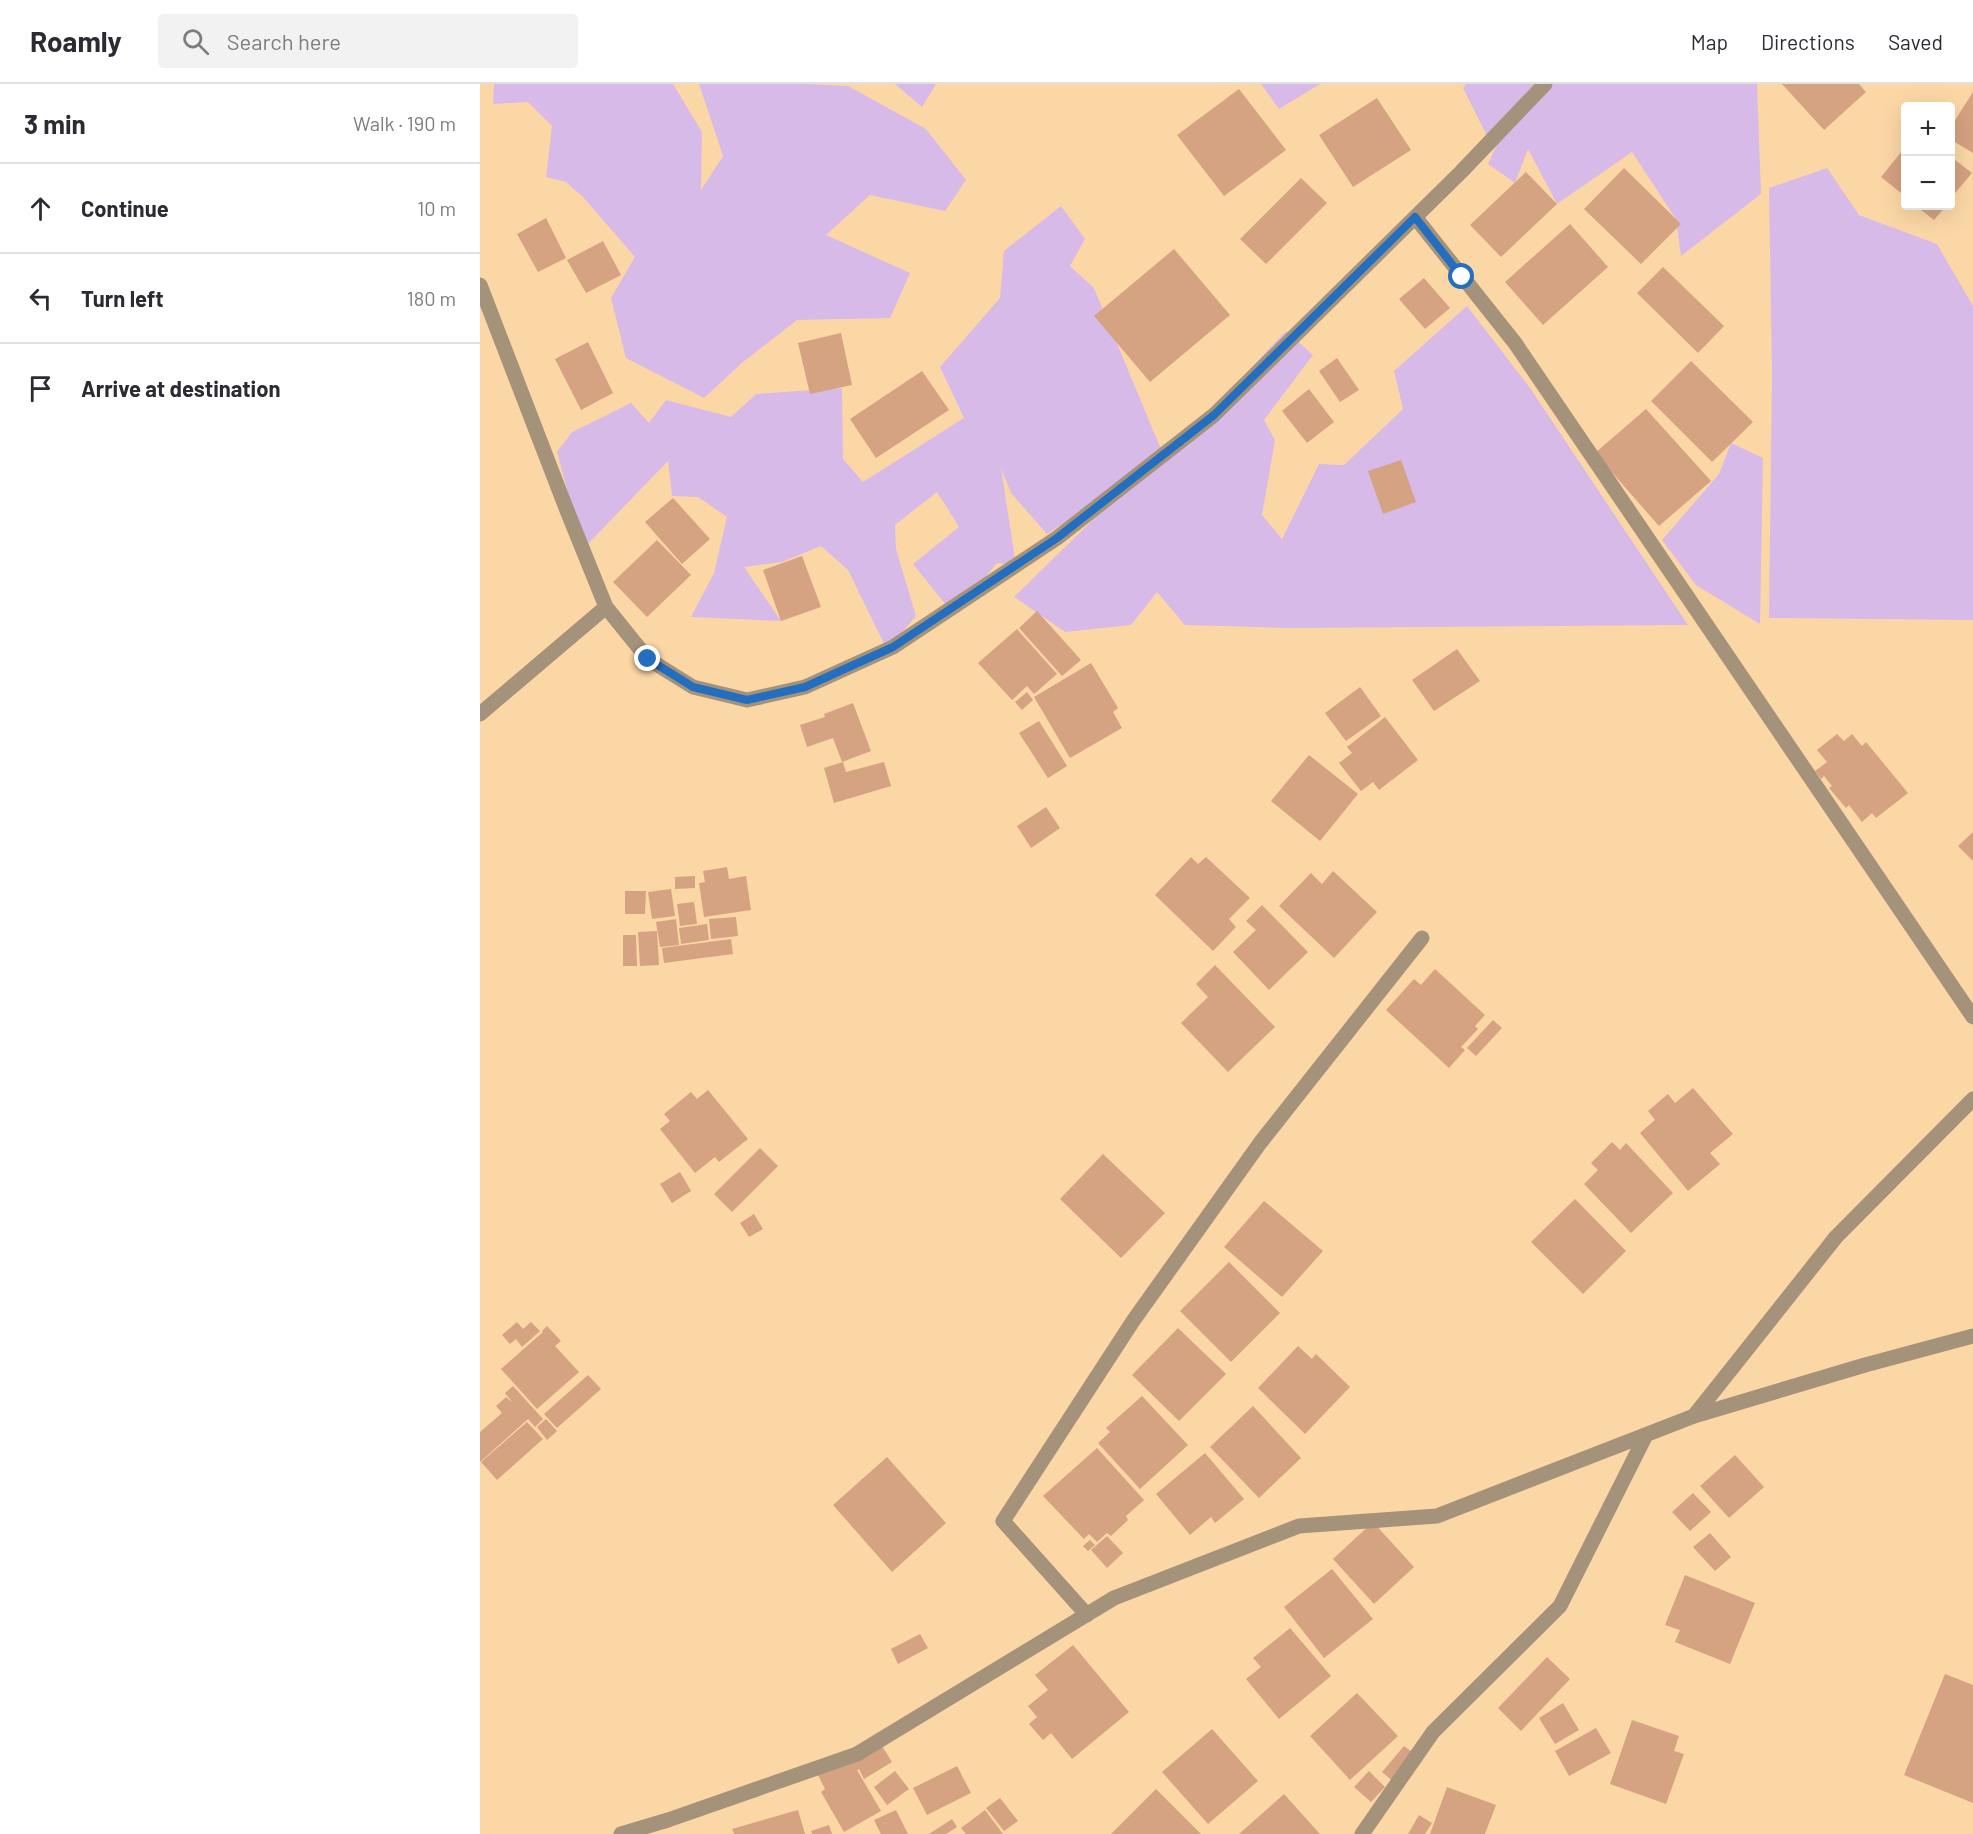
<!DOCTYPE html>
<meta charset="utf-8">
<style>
body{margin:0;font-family:Barlow,sans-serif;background:#f2f2f3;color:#2b2b33}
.controls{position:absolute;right:18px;top:18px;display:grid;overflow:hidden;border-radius:6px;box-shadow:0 6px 24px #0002}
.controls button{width:54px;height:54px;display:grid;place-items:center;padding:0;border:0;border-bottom:2px solid #e1e1e2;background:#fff;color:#2b2b33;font:30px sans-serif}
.stop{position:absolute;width:18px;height:18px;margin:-14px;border:4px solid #236ebe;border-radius:50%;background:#fff}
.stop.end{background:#236ebe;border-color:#fff;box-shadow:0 2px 6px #0008}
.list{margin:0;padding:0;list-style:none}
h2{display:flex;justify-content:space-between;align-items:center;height:78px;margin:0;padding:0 24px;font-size:26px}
h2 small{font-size:20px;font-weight:400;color:#7c7c81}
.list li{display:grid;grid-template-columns:39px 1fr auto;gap:18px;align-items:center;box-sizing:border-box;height:90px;padding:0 24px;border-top:2px solid #e1e1e2}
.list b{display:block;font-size:22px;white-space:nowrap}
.list em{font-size:20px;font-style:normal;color:#7c7c81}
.icon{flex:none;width:33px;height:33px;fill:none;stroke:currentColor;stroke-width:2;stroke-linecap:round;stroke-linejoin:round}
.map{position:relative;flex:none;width:1493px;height:1750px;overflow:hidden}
header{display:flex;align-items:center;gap:36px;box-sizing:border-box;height:84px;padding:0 30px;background:#fff;border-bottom:2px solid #e1e1e2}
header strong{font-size:28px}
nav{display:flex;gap:33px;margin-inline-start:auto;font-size:21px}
.search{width:420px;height:54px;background:#f2f2f3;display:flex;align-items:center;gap:15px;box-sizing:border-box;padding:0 21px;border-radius:6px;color:#7c7c81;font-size:22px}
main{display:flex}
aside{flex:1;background:#fff}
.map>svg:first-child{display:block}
.green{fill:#d8bae8}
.building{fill:#d5a282}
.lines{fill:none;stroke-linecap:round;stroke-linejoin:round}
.street{stroke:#a5927b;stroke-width:15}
.route{stroke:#236ebe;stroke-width:8}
</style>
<header>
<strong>Roamly</strong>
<div class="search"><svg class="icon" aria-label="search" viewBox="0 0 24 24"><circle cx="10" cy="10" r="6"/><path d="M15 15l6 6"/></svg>Search here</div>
<nav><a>Map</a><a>Directions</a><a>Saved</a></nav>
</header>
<main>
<aside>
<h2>3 min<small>Walk · 190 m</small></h2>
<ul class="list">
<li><svg class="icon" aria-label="ahead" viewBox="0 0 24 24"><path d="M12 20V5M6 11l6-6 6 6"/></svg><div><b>Continue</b></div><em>10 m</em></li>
<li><svg class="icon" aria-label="left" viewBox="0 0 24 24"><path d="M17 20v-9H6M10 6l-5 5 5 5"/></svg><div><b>Turn left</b></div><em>180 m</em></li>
<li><svg class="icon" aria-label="arrive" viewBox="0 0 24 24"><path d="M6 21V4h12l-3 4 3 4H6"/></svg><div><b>Arrive at destination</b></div></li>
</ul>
</aside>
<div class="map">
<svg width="1493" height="1750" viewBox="0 0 1493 1750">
<rect width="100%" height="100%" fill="#fcd7a6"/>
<!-- green -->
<path class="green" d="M14,0H193L222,48L221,106L243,72L219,0H326L368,2L446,45L486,96L465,127L390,111L346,151L430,189L410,234L317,236L263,278L224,314L146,274L131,214L155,173L103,113L86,98L66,93L72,42L48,18L13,20Z
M415,0H456L442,23Z
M781,0H840L799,25Z
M986,0H1277L1281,110L1201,172L1196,135L1152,68L1077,120L1048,65L1035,99L1008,80L1025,43L1010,58L983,4Z
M1347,84L1379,131L1457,160L1493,222V536L1289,534L1292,290L1289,104Z
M581,122L605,155L590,182L614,204L683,370L657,390L567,450L531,409L521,384L536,481L517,479L489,513L466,521L433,480L479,443L457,408L415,441L416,465L436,532L407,566L368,486L341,462L302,478L264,483L301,537L211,533L234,489L247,433L218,413L192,412L188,377L103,465L77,368L92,348L151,319L169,339L186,316L251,333L276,310L362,304L363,375L383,398L484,334L460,283L520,214L524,167Z
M987,222L1050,304L1208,541L811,544L705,541L677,508L651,541L585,548L534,513L630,419L689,370L806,247L833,271L784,336L795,356L782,431L802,455L839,380L864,381L923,325L914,287Z
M1251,359L1283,374L1280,540L1216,501L1182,456L1239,390Z"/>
<!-- building -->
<path class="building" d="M1302,0H1379L1386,8L1344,46Z
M759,5L806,66L744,112L697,51Z
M1493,8V69L1470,55V44Z
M897,14L931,66L873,103L839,51Z
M1426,62V113L1401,93Z
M1470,72L1492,89L1470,115Z
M1144,84L1201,140L1161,180L1104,125Z
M1046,88L1077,120L1021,173L990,141Z
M821,94L847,119L786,180L760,155Z
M1436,122H1466L1454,136Z
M66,134L86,174L58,188L37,150Z
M1090,140L1128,183L1063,241L1025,198Z
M123,157L141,191L106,209L87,176Z
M694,165L750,231L670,298L614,232Z
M1183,183L1244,242L1218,269L1157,209Z
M944,194L970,224L945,245L919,215Z
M361,249L372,301L330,310L318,259Z
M108,258L133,309L101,326L75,275Z
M857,274L879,306L860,318L839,287Z
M1211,277L1273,338L1232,378L1171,317Z
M442,287L469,326L396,374L370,335Z
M829,305L854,338L827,359L802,327Z
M1166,325L1231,397L1179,442L1115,369Z
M921,376L936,418L903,430L888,387Z
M193,414L230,455L202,480L165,438Z
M177,456L211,491L167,533L133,498Z
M322,472L341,523L301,537L283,486Z
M557,527L601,576L582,592L539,544Z
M537,545L577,590L554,610L547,602L532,616L498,579Z
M977,565L1000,597L954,627L932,596Z
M611,579L638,624L633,628L642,644L590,674L554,613Z
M880,603L901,632L866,657L845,629Z
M547,608L553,616L542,626L535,618Z
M373,619L391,667L362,678L353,654L327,663L320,641L345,633L344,630Z
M905,633L938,676L899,706L893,698L881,707L859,679L872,669L867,663Z
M559,637L587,682L568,694L539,649Z
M1357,650L1364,657L1372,650L1382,662L1386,658L1428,709L1396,734L1392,729L1382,738L1369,721L1366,724L1349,704L1352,702L1344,692L1341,695L1335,687L1347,678L1337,666Z
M829,671L878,710L840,757L791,717Z
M363,678L366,688L404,678L411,702L354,719L344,684Z
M566,723L580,744L551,764L537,742Z
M1493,748V777L1478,762Z
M711,773L718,780L726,773L770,814L749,835L756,843L733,867L675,811Z
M247,783L249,795L266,792L271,826L224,833L219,799L225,798L223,787Z
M853,787L897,828L854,874L799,822L831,789L842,800Z
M215,792V804L195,805V793Z
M191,805L195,832L172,835L168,808Z
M145,807H166L165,830H145Z
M214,818L217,840L200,842L197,820Z
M782,821L828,868L789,906L753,868L776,846L766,837Z
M256,833L258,852L231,855L229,835Z
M196,835L199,861L180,863L176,838Z
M227,840L229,856L201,860L199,844Z
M177,847L179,881L160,882L158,848Z
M143,851H156L157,882H143Z
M251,855L253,870L184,879L182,864Z
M735,881L795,943L748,988L701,939L728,913L716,900Z
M955,885L1005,931L995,942L998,945L981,963L985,966L969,984L906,926L934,895L941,901Z
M1013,936L1022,944L996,972L987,964Z
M1213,1004L1253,1050L1230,1069L1240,1080L1208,1107L1160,1049L1175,1036L1168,1027L1188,1010L1195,1019Z
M228,1006L268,1055L239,1078L235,1073L215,1089L180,1045L190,1037L184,1030L211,1008L217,1015Z
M1132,1058L1140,1066L1146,1059L1193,1109L1151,1149L1104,1100L1118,1086L1111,1079Z
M280,1064L298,1082L252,1128L234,1110Z
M623,1070L685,1129L641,1174L580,1115Z
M200,1088L211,1107L192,1119L180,1100Z
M1095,1115L1146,1167L1103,1210L1051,1158Z
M784,1117L843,1167L802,1213L744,1163Z
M274,1130L283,1145L269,1153L260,1139Z
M749,1178L800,1229L751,1278L700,1227Z
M37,1238L43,1245L51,1238L60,1247L42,1263L36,1255L30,1260L22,1251Z
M67,1242L81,1257L75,1262L99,1288L57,1325L21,1285L63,1248L62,1247Z
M698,1244L746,1290L699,1337L652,1291Z
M818,1262L832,1275L836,1270L870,1303L825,1350L778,1304Z
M108,1291L121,1305L77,1344L64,1330Z
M33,1302L63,1335L55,1343L48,1335L0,1378V1348L22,1329L16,1322L26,1313L33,1319L25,1309Z
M662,1312L708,1361L660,1405L618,1359L630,1348L626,1344Z
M773,1322L821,1374L779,1414L730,1363Z
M66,1335L77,1347L67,1356L57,1343Z
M47,1338L63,1355L17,1396L1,1378Z
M617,1364L664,1416L646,1432L648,1436L631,1452L627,1449L617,1458L609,1450L604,1455L563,1412Z
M725,1369L764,1415L735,1439L731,1433L710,1451L676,1410Z
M1255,1371L1284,1403L1249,1434L1220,1402Z
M407,1373L466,1439L412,1488L353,1421Z
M1213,1409L1231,1428L1210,1447L1192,1428Z
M893,1438L934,1483L894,1520L853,1475Z
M1230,1449L1251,1473L1235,1487L1213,1463Z
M627,1452L643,1469L627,1484L611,1466Z
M610,1456L615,1461L608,1467L603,1462Z
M852,1485L893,1535L844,1574L804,1523Z
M1205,1491L1275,1519L1250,1580L1195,1558L1200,1546L1185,1541Z
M810,1544L851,1592L799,1635L766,1595L781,1583L773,1574Z
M440,1550L448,1564L418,1580L411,1565Z
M593,1561L649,1628L592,1675L571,1649L563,1656L549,1640L557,1633L548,1622L568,1606L555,1591Z
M1067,1573L1090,1595L1041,1647L1018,1624Z
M1465,1590L1493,1601V1719L1424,1691Z
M877,1609L918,1652L870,1696L830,1652Z
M1083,1619L1099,1646L1075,1660L1059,1634Z
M1152,1636L1199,1652L1194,1667L1204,1670L1186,1720L1130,1700Z
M1116,1644L1131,1669L1089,1692L1075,1667Z
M732,1645L778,1697L728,1740L682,1688Z
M397,1654L412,1678L384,1695L379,1685L377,1686L401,1727L364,1748L341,1708L345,1705L337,1689Z
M924,1662L936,1671L914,1698L902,1688Z
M477,1682L491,1709L447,1731L433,1704Z
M415,1687L429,1705L407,1721L394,1703Z
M889,1687L905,1703L891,1718L874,1703Z
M967,1703L1016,1721L1005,1750H950Z
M676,1705L721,1750H631Z
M804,1710L840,1750H759Z
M520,1714L538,1737L524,1747L506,1724Z
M318,1726L325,1750H254L252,1745Z
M416,1726L428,1750H401L394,1736Z
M505,1726L523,1750H486L481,1744Z
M939,1731L952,1739L945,1750H928Z
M472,1735L477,1743L466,1750H449Z
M349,1741L352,1750H332L331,1747Z"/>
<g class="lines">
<!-- street -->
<path class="street" d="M935,133L1035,259L1493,933
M0,201L86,424L126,523L168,575L213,603L267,616L325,603L413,563L577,454L734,331L981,88L1065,0
M0,630L126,523
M1214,1332L1356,1153L1493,1015
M607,1531L523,1437L653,1237L780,1059L942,854
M141,1750L188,1736L377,1670L634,1514L819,1442L957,1432L1214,1332L1385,1281L1493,1252
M882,1750L953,1648L1080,1522L1166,1351"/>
</g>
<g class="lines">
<!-- route -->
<path class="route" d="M168,575L213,603L267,616L325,603L413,563L577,454L734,331L935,133L982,193"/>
</g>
</svg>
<div class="controls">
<button>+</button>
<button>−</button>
</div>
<div class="stop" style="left:982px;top:193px"></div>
<div class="stop end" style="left:168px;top:575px"></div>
</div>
</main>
